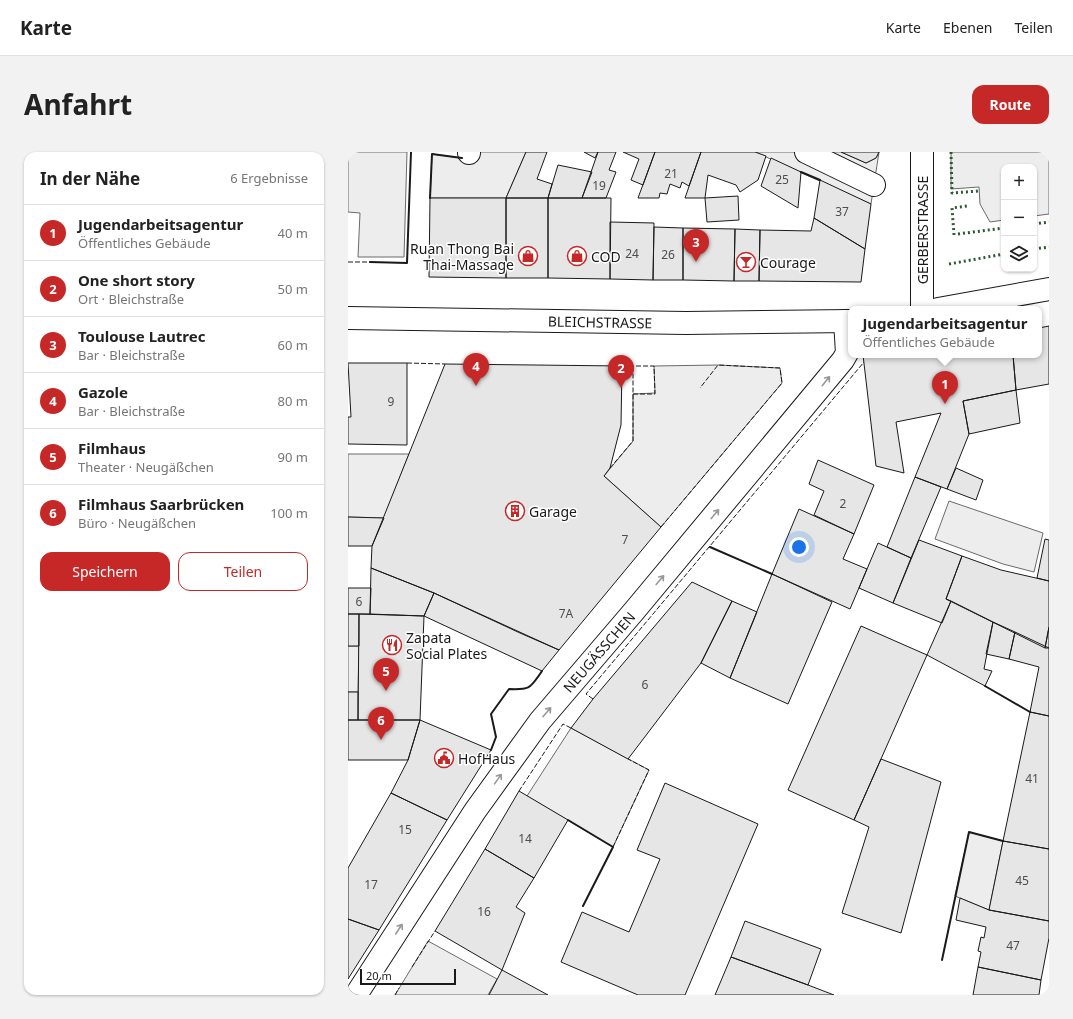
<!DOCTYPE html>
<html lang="de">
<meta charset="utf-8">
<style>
body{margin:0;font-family:"Noto Sans",sans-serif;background:#f2f2f2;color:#222}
.controls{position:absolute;right:12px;top:12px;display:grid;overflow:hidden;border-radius:8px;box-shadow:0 1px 3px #0004}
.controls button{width:36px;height:36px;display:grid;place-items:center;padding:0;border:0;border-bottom:1px solid #e0e0e0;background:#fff;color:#222;font:20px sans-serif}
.scale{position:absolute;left:12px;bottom:10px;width:96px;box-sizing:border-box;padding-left:4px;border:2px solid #1a1a1a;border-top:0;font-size:11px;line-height:14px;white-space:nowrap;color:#1a1a1a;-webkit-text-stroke:3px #fff;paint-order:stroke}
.you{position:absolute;left:451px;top:395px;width:14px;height:14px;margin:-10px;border:3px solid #fff;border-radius:50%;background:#1a73e8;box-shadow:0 0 0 6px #1a73e833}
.badge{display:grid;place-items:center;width:26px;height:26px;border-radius:50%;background:#c62828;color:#fff;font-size:13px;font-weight:700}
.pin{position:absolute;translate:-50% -33px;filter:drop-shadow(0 1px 2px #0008)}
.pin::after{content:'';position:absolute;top:21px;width:14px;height:12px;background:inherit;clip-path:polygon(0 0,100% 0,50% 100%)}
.popup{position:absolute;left:500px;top:154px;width:194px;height:52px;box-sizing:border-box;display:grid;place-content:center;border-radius:8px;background:#fff;filter:drop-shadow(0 1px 3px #0005);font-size:13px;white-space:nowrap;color:#767676}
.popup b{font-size:15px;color:#222}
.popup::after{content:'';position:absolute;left:50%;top:100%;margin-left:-8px;border:8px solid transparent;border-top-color:#fff}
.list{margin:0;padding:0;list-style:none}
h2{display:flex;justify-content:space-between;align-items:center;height:52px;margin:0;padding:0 16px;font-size:17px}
h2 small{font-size:13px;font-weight:400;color:#767676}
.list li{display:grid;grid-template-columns:26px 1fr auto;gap:12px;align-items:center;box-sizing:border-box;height:56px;padding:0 16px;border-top:1px solid #e0e0e0}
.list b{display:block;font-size:15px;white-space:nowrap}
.list p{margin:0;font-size:13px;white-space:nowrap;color:#767676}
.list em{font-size:13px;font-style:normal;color:#767676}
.actions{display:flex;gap:8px;padding:12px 16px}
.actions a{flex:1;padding:9px 0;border:1px solid #c62828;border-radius:12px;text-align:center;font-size:14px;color:#c62828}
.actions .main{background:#c62828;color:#fff}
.icon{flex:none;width:22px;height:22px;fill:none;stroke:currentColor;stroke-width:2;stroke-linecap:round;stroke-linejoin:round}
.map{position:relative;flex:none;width:701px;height:843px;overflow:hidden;border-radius:12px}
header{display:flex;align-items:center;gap:24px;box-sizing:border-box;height:56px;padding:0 20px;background:#fff;border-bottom:1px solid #e0e0e0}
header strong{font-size:19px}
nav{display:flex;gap:22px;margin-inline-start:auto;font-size:14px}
.intro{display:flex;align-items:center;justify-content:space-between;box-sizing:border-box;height:96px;padding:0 24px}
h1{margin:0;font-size:28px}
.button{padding:10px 18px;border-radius:12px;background:#c62828;color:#fff;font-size:14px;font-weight:700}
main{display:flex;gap:24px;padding:0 24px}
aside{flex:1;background:#fff;border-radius:12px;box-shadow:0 1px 3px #0004}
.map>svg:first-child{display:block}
.parking{fill:#ededed;stroke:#6a6a6a}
.building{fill:#e6e6e6;stroke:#1a1a1a}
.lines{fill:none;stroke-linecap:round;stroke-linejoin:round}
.minor-casing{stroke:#1a1a1a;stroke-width:24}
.major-casing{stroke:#1a1a1a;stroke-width:24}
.minor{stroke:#fff;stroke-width:22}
.major{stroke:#fff;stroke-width:22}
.hedge{stroke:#2b5a34;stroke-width:3;stroke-dasharray:2 3;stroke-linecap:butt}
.fence{stroke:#1a1a1a;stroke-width:1;stroke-dasharray:5 2;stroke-linecap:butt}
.wall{stroke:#1a1a1a;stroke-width:2}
.oneway{stroke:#989898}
.labels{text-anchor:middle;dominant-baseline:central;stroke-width:3;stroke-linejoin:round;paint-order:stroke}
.number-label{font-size:12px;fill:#4d4d4d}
.street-label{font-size:14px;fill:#1a1a1a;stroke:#fff}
.poi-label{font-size:14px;fill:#1a1a1a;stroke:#fff;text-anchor:start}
</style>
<header>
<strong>Karte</strong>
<nav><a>Karte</a><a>Ebenen</a><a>Teilen</a></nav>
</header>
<div class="intro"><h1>Anfahrt</h1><a class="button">Route</a></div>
<main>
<aside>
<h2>In der Nähe<small>6 Ergebnisse</small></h2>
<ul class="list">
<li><span class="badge">1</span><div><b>Jugendarbeitsagentur</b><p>Öffentliches Gebäude</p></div><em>40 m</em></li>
<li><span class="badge">2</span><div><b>One short story</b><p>Ort · Bleichstraße</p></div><em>50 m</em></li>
<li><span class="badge">3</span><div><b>Toulouse Lautrec</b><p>Bar · Bleichstraße</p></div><em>60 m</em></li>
<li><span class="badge">4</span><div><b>Gazole</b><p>Bar · Bleichstraße</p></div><em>80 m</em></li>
<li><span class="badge">5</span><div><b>Filmhaus</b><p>Theater · Neugäßchen</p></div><em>90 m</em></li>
<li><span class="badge">6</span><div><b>Filmhaus Saarbrücken</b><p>Büro · Neugäßchen</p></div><em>100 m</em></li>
</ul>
<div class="actions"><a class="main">Speichern</a><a>Teilen</a></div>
</aside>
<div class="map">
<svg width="701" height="843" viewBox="0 0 701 843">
<rect width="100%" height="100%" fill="#fff"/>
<!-- parking -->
<path class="parking" d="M0,0H59L56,105H10L12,61L0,60Z
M132,0H178L158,46H82L84,2L128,8Z
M407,0H493L518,11L528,6L531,0L523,52Z
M603,0H701V62L686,64V15H656V68L642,70L632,52L631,35L603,37Z
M370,213L432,216L434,231L313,375L256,324L285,289V242L307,241L306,214Z
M0,302H61L36,366L0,365Z
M601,349L695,381L686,420L655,412L587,387Z
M0,494H11L10,540H0Z
M223,576L301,618L265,695L179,644Z
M621,680L655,689L641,758L607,744Z
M80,789L149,827L140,843H47Z"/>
<!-- building -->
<path class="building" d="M178,0H199L189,27L204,32L200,46H158Z
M236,0H250L247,6Z
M250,0H268L261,18L268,20L258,46H234Z
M275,0H307L295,33L283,28L291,7Z
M307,0H353L341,34L334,30L332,36L322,32L319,42L312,41L311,46H290Z
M353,0H407L418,4L410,28L392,40L388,33L360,23L357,46H337Z
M493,0H531L528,6L518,11Z
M423,6L453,20L450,56L413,34Z
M210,13L244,20L234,46H200Z
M472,28L523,52L517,97L466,66Z
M390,44L391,68L359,70L357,46Z
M82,46H158V126L81,125Z
M158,46H200V126H158Z
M200,46H263L262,127L200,126Z
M466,66L517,97L513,130L411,129L412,78L463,79Z
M262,70L306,71L305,128L262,127Z
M306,75L335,76V128H305Z
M335,76L387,77L386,129L335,128Z
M387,77L412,78L411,129H386Z
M701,174V232L668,238L665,203H691V176Z
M515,203H538L539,205L549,203H665L668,238L615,249L621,282L599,337L567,325L593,261L548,270L556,321L528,314Z
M0,211H59V293L0,292V265H3Z
M97,212L274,214L273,273L262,316L256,324L313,375L211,498L86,441L23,416L24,394Z
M668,238L672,271L621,282L615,249Z
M470,308L526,333L506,382L466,363L476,339L461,332Z
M608,316L635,328L628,348L599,337Z
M567,325L593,335L563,406L539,395Z
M451,357L506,382L495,407L519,417L502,457L424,422Z
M0,365L36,366L24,394H0Z
M697,387L701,388V429L689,426Z
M571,388L614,404L598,447L603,449L594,471L545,451Z
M530,391L563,406L545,451L511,436Z
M614,404L653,418L701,429V475L697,496L598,447Z
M23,416L86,441L76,464L22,462Z
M424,422L484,450L440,552L382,526Z
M344,430L384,449L353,511L280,607L223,576L245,547Z
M0,436H23L22,462H0Z
M86,441L172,481L211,498L194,519L76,464Z
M384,449L409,460L382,526L353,511Z
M603,449L645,470L636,517L644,519L637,534L579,503Z
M0,462H11V494H0Z
M11,462L76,464L72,568H10Z
M645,470L667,480L661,507L638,502Z
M513,474L579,503L506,668L440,638Z
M701,475V496H697Z
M667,480L701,496V564L682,560L691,515L661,507Z
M0,540H10V568H0Z
M682,560L701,564V697L655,689Z
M0,568H72L60,608H0Z
M72,568L143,598L99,668L43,641L60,608Z
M533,607L593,630L553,781L494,761L521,675L506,668Z
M317,631L410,672L337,843H290L213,810L234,760L281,780L312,707L289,698Z
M171,639L220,668L186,726L137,697Z
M43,641L99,668L31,778L0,767V716Z
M655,689L701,697V769L641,758Z
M137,697L186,726L168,755L177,761L154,818L87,779Z
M612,746L641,758L701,769V786L693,828L630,815L633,800L630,799L633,785L636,786L638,775L608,768Z
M0,767L31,778L0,827Z
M397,769L473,797L460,833L383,805Z
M383,805L460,833L486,843H367Z
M630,815L693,828L691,843H625Z
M154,818L200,843H141Z"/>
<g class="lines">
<!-- minor casing -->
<g class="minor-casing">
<path id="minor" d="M458,0L526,33
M574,0V157
M121,1V0
M8,843L127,659L192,569L287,458L495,208L499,201L497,169"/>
</g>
<!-- major casing -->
<g class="major-casing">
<path id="major" d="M590,157L701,137
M0,166L338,171L503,169"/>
</g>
<!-- minor -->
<use href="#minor" class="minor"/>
<!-- major -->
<use href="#major" class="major"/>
<!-- hedge -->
<path class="hedge" d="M603,0L604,41L631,39
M686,72L701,70
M610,82L656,76
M606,83L604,56L619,54
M686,97L701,95
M601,112L656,102"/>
<!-- fence -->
<path class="fence" d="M0,110H22
M59,211L97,212
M274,214H306L307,242H285
M262,316L285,289V214
M313,375L434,231L432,216L370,213L352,236
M245,547L238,542L516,210
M171,639L215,572L223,576
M265,695L301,618L280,607
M64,815L87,779
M47,843L51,836"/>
<!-- wall -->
<path class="wall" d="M453,20L472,28
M82,46L84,2L114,6
M22,110L59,111L63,0
M362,395L424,422
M637,534L682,560
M143,598L148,585L143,562L161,537C183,538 182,536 194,519
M220,668L265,695L235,754
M594,808L621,680L655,689"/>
</g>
<!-- one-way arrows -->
<defs><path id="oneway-shaft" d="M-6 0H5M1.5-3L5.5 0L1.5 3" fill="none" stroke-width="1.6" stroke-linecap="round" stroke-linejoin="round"/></defs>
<g class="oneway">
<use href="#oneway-shaft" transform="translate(478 229) rotate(-51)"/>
<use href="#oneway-shaft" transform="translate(367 362) rotate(-50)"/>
<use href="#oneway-shaft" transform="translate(312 428) rotate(-50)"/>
<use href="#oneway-shaft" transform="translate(199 560) rotate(-49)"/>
<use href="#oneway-shaft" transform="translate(150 627) rotate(-55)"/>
<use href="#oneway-shaft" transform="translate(51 777) rotate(-57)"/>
</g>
<!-- icons -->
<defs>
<g id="shop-ring" transform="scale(1)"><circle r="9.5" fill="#fff" stroke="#c62828" stroke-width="1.5"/><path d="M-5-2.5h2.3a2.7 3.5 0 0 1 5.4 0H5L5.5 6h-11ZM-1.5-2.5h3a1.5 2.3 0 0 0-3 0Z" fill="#c62828"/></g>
<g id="bar-ring" transform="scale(1)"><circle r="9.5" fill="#fff" stroke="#c62828" stroke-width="1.5"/><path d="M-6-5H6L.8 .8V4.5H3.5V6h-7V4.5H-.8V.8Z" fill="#c62828"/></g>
<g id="building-ring" transform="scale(1)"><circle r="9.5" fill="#fff" stroke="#c62828" stroke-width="1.5"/><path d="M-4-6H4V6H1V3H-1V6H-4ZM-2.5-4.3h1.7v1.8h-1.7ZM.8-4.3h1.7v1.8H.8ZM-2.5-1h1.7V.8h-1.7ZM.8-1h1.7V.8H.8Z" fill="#c62828"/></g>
<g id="restaurant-ring" transform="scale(1)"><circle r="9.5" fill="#fff" stroke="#c62828" stroke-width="1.5"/><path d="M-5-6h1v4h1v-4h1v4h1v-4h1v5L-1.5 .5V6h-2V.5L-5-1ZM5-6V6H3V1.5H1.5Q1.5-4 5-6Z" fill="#c62828"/></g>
<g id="civic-ring" transform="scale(1)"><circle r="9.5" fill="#fff" stroke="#c62828" stroke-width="1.5"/><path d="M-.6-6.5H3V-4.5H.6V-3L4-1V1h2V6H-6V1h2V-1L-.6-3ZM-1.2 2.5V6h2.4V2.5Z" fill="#c62828"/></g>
</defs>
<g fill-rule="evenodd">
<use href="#shop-ring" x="180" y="104"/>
<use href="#shop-ring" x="229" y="104"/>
<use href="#bar-ring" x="398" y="110"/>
<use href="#building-ring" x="167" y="359"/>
<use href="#restaurant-ring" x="44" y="493"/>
<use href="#civic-ring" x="96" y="606"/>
</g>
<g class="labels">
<!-- number labels -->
<g class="number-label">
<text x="323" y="21">21</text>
<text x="434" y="27">25</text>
<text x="251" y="33">19</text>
<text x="494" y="59">37</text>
<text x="284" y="101">24</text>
<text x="320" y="102">26</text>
<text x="43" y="249">9</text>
<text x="495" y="351">2</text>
<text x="277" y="387">7</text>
<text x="11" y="449">6</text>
<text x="218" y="461">7A</text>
<text x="297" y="532">6</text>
<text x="684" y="626">41</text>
<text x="57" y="677">15</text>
<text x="177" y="686">14</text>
<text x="674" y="728">45</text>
<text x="23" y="732">17</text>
<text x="136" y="759">16</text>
<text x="665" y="793">47</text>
</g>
<!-- street labels -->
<g class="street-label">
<text transform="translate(574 78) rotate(-90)">GERBERSTRASSE</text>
<text transform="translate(252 170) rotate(1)">BLEICHSTRASSE</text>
<text transform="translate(251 500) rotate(-49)">NEUGÄSSCHEN</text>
</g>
<!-- poi labels -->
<g class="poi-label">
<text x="166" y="96" text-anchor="end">Ruan Thong Bai<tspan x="166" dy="16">Thai-Massage</tspan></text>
<text x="243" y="104">COD</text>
<text x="412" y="110">Courage</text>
<text x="181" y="359">Garage</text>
<text x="58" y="485">Zapata<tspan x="58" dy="16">Social Plates</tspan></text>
<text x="110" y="606">HofHaus</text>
</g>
</g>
</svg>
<div class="controls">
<button>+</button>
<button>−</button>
<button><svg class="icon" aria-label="layers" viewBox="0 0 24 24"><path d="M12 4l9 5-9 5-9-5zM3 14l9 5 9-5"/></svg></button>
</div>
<div class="scale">20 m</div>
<div class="you"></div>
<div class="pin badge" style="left:597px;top:252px">1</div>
<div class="popup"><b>Jugendarbeitsagentur</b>Öffentliches Gebäude</div>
<div class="pin badge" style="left:273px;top:236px">2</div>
<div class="pin badge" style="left:348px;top:110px">3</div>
<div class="pin badge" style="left:128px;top:234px">4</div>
<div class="pin badge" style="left:38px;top:539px">5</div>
<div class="pin badge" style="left:33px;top:588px">6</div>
</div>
</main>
